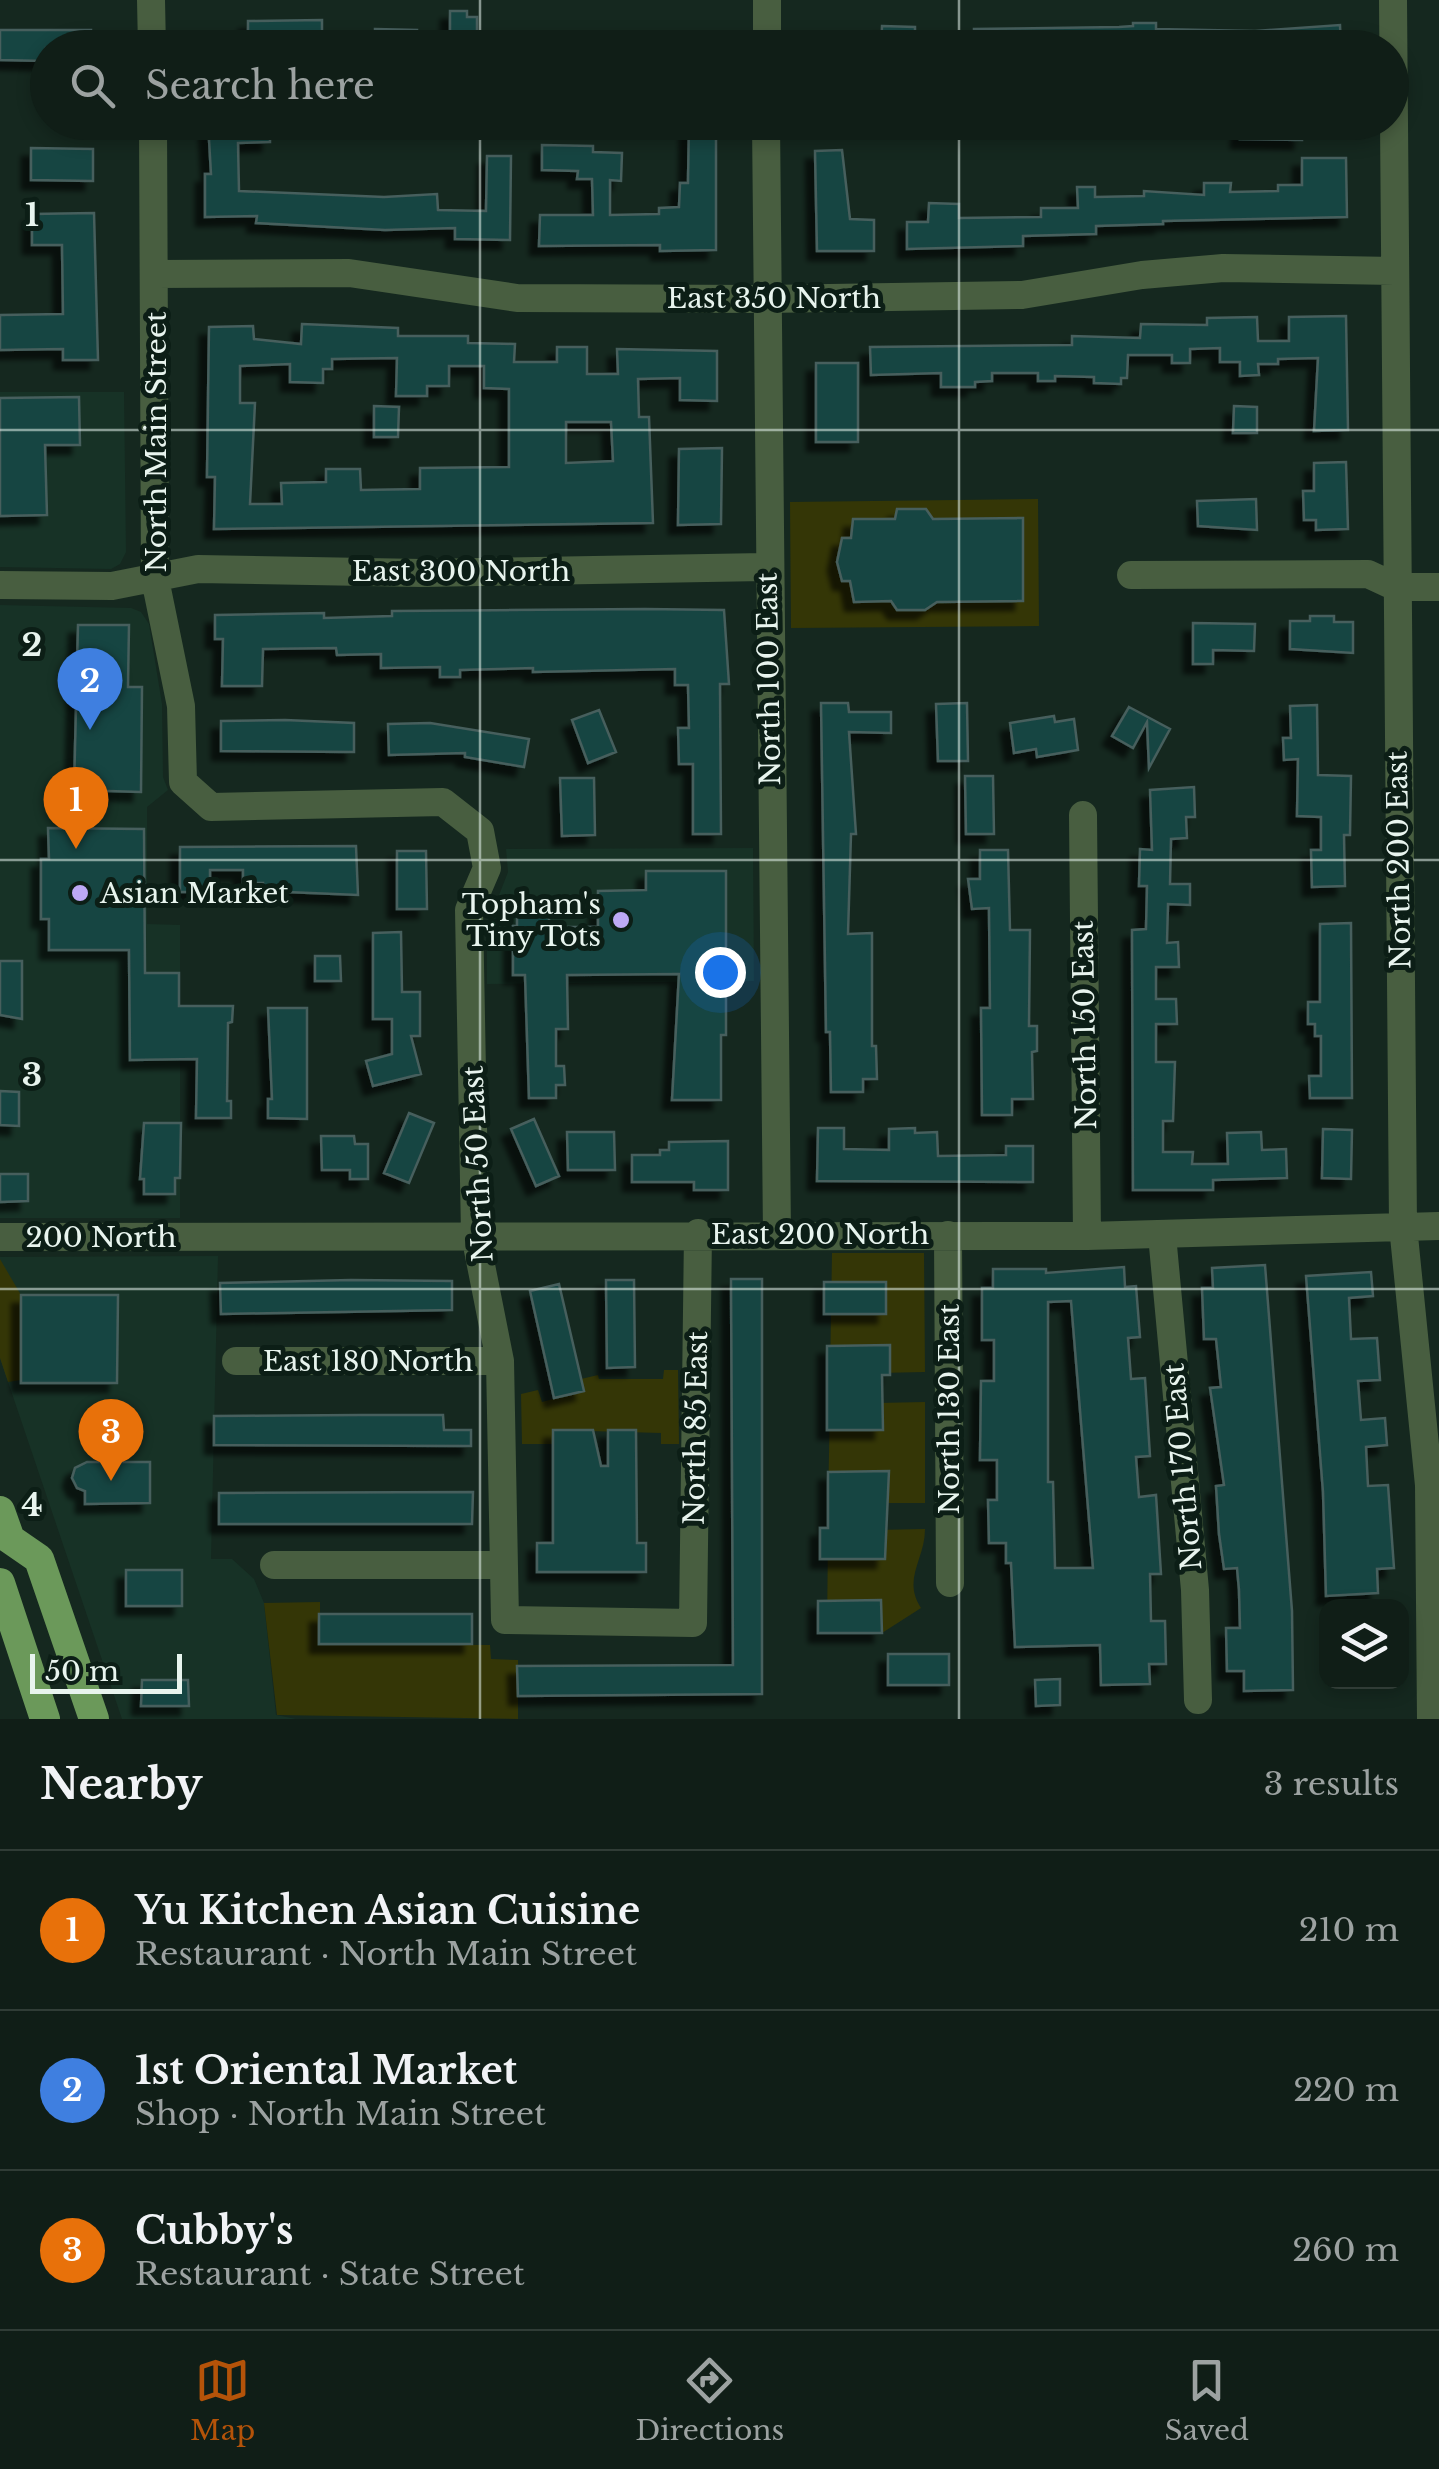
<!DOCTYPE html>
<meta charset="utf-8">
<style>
body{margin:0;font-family:"Libre Baskerville",serif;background:#192720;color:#f1f3f6}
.controls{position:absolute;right:30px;bottom:30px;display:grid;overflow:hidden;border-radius:20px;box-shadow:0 5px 15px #0003}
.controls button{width:90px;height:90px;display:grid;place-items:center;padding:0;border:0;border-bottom:2px solid #303c36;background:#101e17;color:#f1f3f6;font:50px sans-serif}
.scale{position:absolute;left:30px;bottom:25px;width:152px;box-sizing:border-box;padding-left:10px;border:5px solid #e8f4ee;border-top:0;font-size:28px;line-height:35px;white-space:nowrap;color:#e8f4ee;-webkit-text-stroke:8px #0c1e16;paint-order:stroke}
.you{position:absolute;left:720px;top:972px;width:35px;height:35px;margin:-25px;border:8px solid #fff;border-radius:50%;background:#1a73e8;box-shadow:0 0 0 15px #1a73e833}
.badge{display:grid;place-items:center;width:65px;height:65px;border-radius:50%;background:#b45309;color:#fff;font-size:32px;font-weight:700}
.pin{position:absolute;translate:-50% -82px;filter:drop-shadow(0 2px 5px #0008)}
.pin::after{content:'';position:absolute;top:52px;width:35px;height:30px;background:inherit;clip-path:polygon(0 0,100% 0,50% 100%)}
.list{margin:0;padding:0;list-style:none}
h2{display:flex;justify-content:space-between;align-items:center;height:130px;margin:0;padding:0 40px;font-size:42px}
h2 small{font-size:32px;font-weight:400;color:#9ca2a1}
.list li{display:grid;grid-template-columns:65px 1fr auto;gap:30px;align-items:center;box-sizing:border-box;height:160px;padding:0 40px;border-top:2px solid #303c36}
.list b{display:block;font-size:38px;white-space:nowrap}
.list p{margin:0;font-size:32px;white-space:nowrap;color:#9ca2a1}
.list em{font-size:32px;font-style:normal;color:#9ca2a1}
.icon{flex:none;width:55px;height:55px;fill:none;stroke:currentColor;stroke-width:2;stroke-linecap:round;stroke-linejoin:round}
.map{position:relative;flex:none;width:1439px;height:1719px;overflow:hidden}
.search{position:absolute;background:#101e17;box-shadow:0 5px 15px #0003;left:30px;right:30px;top:30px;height:110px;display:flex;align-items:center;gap:25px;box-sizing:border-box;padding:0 35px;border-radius:55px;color:#9ca2a1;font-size:38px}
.sheet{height:610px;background:#101e17}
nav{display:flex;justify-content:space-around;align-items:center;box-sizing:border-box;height:140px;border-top:2px solid #303c36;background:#101e17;font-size:28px;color:#9ca2a1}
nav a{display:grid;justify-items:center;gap:5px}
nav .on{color:#b45309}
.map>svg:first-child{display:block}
.built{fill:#173226}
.green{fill:#343606}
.building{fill:#184442;stroke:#465f5d;stroke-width:2.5;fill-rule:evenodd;filter:url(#shadow)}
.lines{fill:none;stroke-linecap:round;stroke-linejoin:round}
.minor{stroke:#485e40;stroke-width:28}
.major{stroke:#6b995a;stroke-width:30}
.grid{fill:none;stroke:#e8f4ee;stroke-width:2.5;stroke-opacity:0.55}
.poi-dot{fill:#bda9f5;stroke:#0c1e16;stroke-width:4}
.labels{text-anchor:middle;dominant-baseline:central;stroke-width:10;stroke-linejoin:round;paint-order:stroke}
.street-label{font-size:28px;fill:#e8f4ee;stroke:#0c1e16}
.poi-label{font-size:28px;fill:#e8f4ee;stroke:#0c1e16;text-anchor:start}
.grid-label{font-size:32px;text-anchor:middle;font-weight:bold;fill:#e8f4ee;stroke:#0c1e16;stroke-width:10;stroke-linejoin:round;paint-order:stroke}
</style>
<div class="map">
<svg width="1439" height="1719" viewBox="0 0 1439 1719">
<defs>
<filter id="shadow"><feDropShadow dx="-9" dy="9" stdDeviation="2.5" flood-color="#0009"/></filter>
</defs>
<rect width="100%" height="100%" fill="#15281f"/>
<!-- built -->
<path class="built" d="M0,392H124L126,552L120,564L111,569L0,567Z
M0,605L131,608L141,612L149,624L162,704L163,777L168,790L147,807V924L180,925V1218H0Z
M753,848L754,981L487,984V926L508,872L506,849Z
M218,1256L211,1559H232L254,1579L264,1603L276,1715L296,1719H122L0,1358V1257Z"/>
<!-- green -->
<path class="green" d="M1038,499L1039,626L791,628L790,502Z
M832,1253H924L925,1372L830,1374Z
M0,1259L21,1295V1380L8,1382L0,1358Z
M664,1370H678L679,1444H661V1433L553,1430V1444H522L521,1394L538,1390L542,1402L583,1391L581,1379L598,1375L599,1379H663Z
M925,1402V1503H828L830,1404Z
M925,1529C925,1560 902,1579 921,1608L882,1633H827L828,1531Z
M320,1602V1644L490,1645L491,1659L518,1660V1719L277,1715L264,1603Z"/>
<!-- building -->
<path class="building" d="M450,11H467V17H477V48H450Z
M322,20V48H248V21Z
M1133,23H1156V29L1255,31L1340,25L1341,48H974V29L1119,27L1133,26Z
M882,26L915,27V48H881Z
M375,29L417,30L416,48H375Z
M0,30H91V48H46L45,61L0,60Z
M813,32H846V48H813Z
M208,122H270V142L238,143L239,191L384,197L437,194L438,210L486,211L487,156H511L510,240L455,239V228L385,230L256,223L257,216L205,217V174H211Z
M689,122H716V250L660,251V245L539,246L540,215H593L592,179H577L578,171L542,170V145L593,146V152L622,153L621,181L610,180V215L659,214V208L679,207L680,183H688Z
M1241,122H1302V140L1240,139Z
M31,148L93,149V181L31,180Z
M842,150L850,219L874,220V251H817L815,151Z
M1302,158H1346L1347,217L1163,221V224L1096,226V234L1023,236V246L907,249V222H928L929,203L959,204V218L1041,217V208H1078L1077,187H1095V197L1144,196V191L1204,195V183H1231L1230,192L1278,191V185H1302Z
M94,213L98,360H63V349L0,350V315L63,314L62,245H32V214Z
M1346,316L1348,430L1314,431L1318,358L1278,359V364H1258L1259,375L1240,376V362H1220V348L1190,349V363H1172V355H1128L1127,378H1121V384L1094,383V377L1055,376V381H1038V373H992V381L975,382V387H941V373L871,375L870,347L1072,345V336L1140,338L1141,324L1207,325V318L1257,317L1258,341H1289V317Z
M302,324L398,328V336H468V343L515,344L514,362H557V347H587V374H618L617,349L717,351V401L680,400V378L638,379L639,417H649L653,523L214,529L215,477H207L209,327L253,326L254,339L301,344ZM397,358L396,396H427V386H449V366H484V388L509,389V467L420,468V489L361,490L360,469H326V482L281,483L282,504H250L255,403H240V366L290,364V382L323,383V369H332V359ZM566,422H611L613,461L566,463Z
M816,363H858V442H816Z
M79,397L80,445H45L47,515L0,516V398Z
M374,406L399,407L398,437H374Z
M1234,406L1257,407V433H1233Z
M722,448L721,524L678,525L679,449Z
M1346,462L1348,529L1316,530V520H1304L1303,491H1314V463Z
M1256,499L1257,530L1198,526L1197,501Z
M897,509H926L933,519L1023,518V601L937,602L925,610H897L891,601L854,602L850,581H842L837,562L842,538H851L853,519H895Z
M645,609L724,610L729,684H720L721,834H693V764H679L678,728H689L688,685H675V669L533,672V668L460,670V677H440V667L381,668V654L337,655L336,648L263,649L262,686H222L223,639H215V615L324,613V618L392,616V611Z
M1310,616H1334V622H1353V653L1290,649V621H1310Z
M1193,623L1255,624L1254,651L1213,650V664H1193Z
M78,625H129L128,687H142L141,792L74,790Z
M821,703H848L849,712H891V733L849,732L856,834H851L848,934L872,933V1046H876L877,1079H863V1092H831L830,1032H826Z
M967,703L968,761H938L936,704Z
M1317,705L1318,775L1351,776L1350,835H1344L1345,886L1312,887L1311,850H1321V817L1297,816L1298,759L1284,760L1283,738H1291L1290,706Z
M1129,707L1170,729L1149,768L1147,722L1133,748L1112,736Z
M599,710L616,752L588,763L572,720Z
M1054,716L1055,722L1074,719L1078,750L1037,757L1036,749L1014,753L1010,723Z
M285,720L354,723V752L221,751V721Z
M430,723L529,739L524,767L465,757V753L389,755L388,724Z
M965,776H993L994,834H966Z
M560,778H594L595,835L562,836Z
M1194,787L1195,817H1186L1187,838L1171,839L1170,884H1190V905L1168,904L1167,943L1178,942L1179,967H1156V999H1176L1177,1024H1156V1062H1175L1173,1121H1163V1152H1193L1192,1164H1228L1227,1133L1261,1132L1262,1150L1286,1149L1287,1178L1213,1180V1190H1133L1132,930L1146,929L1147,886H1139L1140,849L1152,850L1150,790Z
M48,828L144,829L145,973H179V1006H233L232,1022L228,1023L227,1101H231V1118H196L197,1059L130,1060L129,950H49V919H41V859H49Z
M356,846L358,895L263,891V883H243V870H210V892H180V847Z
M980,850H1008L1010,930H1030L1029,1026H1037V1051L1032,1052L1033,1099H1012V1115H982L981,1008H990L989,908L972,909L968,879H980Z
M397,851H426L427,909H397Z
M646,871H726V1035H721V1100H672L679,974L567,975L568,1029H556V1066H564L565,1085H556V1098H529L525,975H513V926H517V917H549V923H559V927H598V891L646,890Z
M1351,923L1352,1098H1310L1309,1076H1321V1036H1315V1024H1308V1002H1320V924Z
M401,932L402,992H420V1036H411L421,1074L373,1086L366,1061L392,1054V1019H373V933Z
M315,956H340L341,981H315Z
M0,961H22V1019L0,1015Z
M268,1008H307V1119L268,1118V1099H272Z
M0,1091L19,1092V1126L0,1125Z
M409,1113L434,1123L409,1183L384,1173Z
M534,1119L559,1176L536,1186L511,1129Z
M144,1123H181L180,1178H175V1194H144V1179H140Z
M818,1128H844V1149L889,1150V1129L915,1128V1133L937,1132L938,1156L1006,1155V1146H1033V1182L817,1181Z
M1323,1129L1352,1130L1351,1179L1322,1178Z
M567,1132H614L615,1170H568Z
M321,1136H354L355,1144H368V1179H350V1170H322Z
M728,1141V1190H694V1182H632V1155H660V1150H669V1142Z
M0,1174H28V1201L0,1202Z
M1265,1265L1292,1611L1293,1690L1244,1691V1671H1227L1226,1628H1240L1239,1590L1237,1568L1224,1569L1219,1534L1216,1486L1224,1485L1210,1388L1221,1387L1216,1339H1204L1202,1288H1213L1212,1268Z
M1124,1267L1125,1287L1136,1286L1140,1337L1128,1338L1131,1379L1145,1378L1150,1456L1136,1457L1139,1497L1156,1495L1161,1574H1150L1151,1621H1165L1166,1664H1149L1150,1684L1101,1685L1100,1645L1015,1647L1011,1563H1006V1543H989L988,1500H997V1460H980L981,1381H994V1340H982V1288H993V1269H1046V1273ZM1071,1301L1093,1568H1055L1053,1482H1048V1302Z
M1371,1272L1373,1296L1349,1298L1351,1339L1377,1338L1380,1380L1358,1381L1361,1420L1385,1418L1387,1445L1366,1447L1368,1486L1388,1485L1394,1568L1377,1569L1378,1593L1326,1596L1323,1492L1306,1276Z
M731,1279H762V1694L518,1696L517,1666L733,1665Z
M351,1280L452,1281V1310L221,1314L220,1283Z
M606,1280H634L635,1367L607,1368Z
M824,1282H886V1314H824Z
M559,1284L584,1391L554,1398L530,1291Z
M21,1295H118L117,1383H21Z
M890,1345V1375H882L883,1430H827V1346Z
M361,1415H443L444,1430H471V1446L214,1445V1416Z
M553,1430H593L601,1466H608V1430H636L637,1543H646V1572H537V1543H553Z
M87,1462H150V1503L85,1504V1491L77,1488L72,1478L75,1468Z
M889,1471L885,1559H820V1528H828V1472Z
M473,1492L472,1524H219V1493Z
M126,1570H182V1606H126Z
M881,1600L882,1633H818V1601Z
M319,1614H472V1644H319Z
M888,1654H949V1685H888Z
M1060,1679V1705L1036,1706L1035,1680Z
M142,1680H188L189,1706H141Z"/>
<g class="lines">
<!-- minor -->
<path class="minor" d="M151,0L152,48
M1393,0L1403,1226L1429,1485L1431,1719
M767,48V0
M153,122L155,579L181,706L183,782L211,807L443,802L480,831L487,868L469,910L475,1235L500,1361L505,1620L693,1623L698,1233
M766,122L777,1235
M155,274L349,273L517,298L766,299L1022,295L1142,275L1223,268L1394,271
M1131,575L1368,574L1396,587H1439
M0,585L112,586L198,569L422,573L768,567
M1083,815L1087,1236
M948,1235L950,1583
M1162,1235L1195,1590L1198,1700
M0,1237L1087,1236L1439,1226
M236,1361H500
M274,1565H503"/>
<!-- major -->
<path class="major" d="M0,1511L10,1539L39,1559L94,1719
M0,1583L45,1719"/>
</g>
<!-- grid -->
<path class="grid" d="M480,0V48M959,0V48M480,122V1719M959,122V1719M0,430H1439M0,860H1439M0,1289H1439"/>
<!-- markers -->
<g class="poi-dot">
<circle cx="80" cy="893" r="10"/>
<circle cx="621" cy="920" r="10"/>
</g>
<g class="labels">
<!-- street labels -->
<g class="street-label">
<text x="774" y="298">East 350 North</text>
<text transform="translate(156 442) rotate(-90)">North Main Street</text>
<text x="461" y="571">East 300 North</text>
<text transform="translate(769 679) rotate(-91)">North 100 East</text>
<text transform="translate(1399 860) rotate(-91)">North 200 East</text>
<text transform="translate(1085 1025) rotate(-91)">North 150 East</text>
<text transform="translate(478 1164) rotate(-93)">North 50 East</text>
<text x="820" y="1234">East 200 North</text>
<text x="101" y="1237">200 North</text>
<text x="368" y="1361">East 180 North</text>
<text transform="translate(949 1409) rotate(-90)">North 130 East</text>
<text transform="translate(696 1428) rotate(-89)">North 85 East</text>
<text transform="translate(1183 1467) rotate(-95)">North 170 East</text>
</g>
<!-- poi labels -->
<g class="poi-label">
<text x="100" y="893">Asian Market</text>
<text x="601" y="904" text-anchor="end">Topham's<tspan x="601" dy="32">Tiny Tots</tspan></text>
</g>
</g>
<g class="grid-label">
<text x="32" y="226">1</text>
<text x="32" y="656">2</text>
<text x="32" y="1086">3</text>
<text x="32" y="1516">4</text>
</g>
</svg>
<div class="controls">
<button><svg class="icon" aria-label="layers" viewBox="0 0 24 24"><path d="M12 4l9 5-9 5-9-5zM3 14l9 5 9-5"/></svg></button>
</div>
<div class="scale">50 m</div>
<div class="you"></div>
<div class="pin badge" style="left:76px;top:849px;background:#e8710a">1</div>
<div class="pin badge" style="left:90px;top:730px;background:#3f7fe0">2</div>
<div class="pin badge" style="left:111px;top:1481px;background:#e8710a">3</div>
<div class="search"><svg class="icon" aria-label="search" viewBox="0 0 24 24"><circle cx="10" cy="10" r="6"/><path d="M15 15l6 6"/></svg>Search here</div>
</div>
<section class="sheet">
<h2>Nearby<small>3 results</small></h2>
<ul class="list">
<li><span class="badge" style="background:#e8710a">1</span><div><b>Yu Kitchen Asian Cuisine</b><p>Restaurant · North Main Street</p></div><em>210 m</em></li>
<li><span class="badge" style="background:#3f7fe0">2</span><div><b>1st Oriental Market</b><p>Shop · North Main Street</p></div><em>220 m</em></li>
<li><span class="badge" style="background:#e8710a">3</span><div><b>Cubby's</b><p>Restaurant · State Street</p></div><em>260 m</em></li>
</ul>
</section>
<nav>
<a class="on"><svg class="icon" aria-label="map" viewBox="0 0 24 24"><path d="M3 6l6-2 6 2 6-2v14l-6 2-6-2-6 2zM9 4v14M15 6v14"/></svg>Map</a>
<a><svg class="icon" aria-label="directions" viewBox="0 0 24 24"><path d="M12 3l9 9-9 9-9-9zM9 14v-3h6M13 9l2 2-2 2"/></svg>Directions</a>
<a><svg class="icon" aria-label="saved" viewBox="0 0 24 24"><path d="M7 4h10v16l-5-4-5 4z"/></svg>Saved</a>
</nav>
